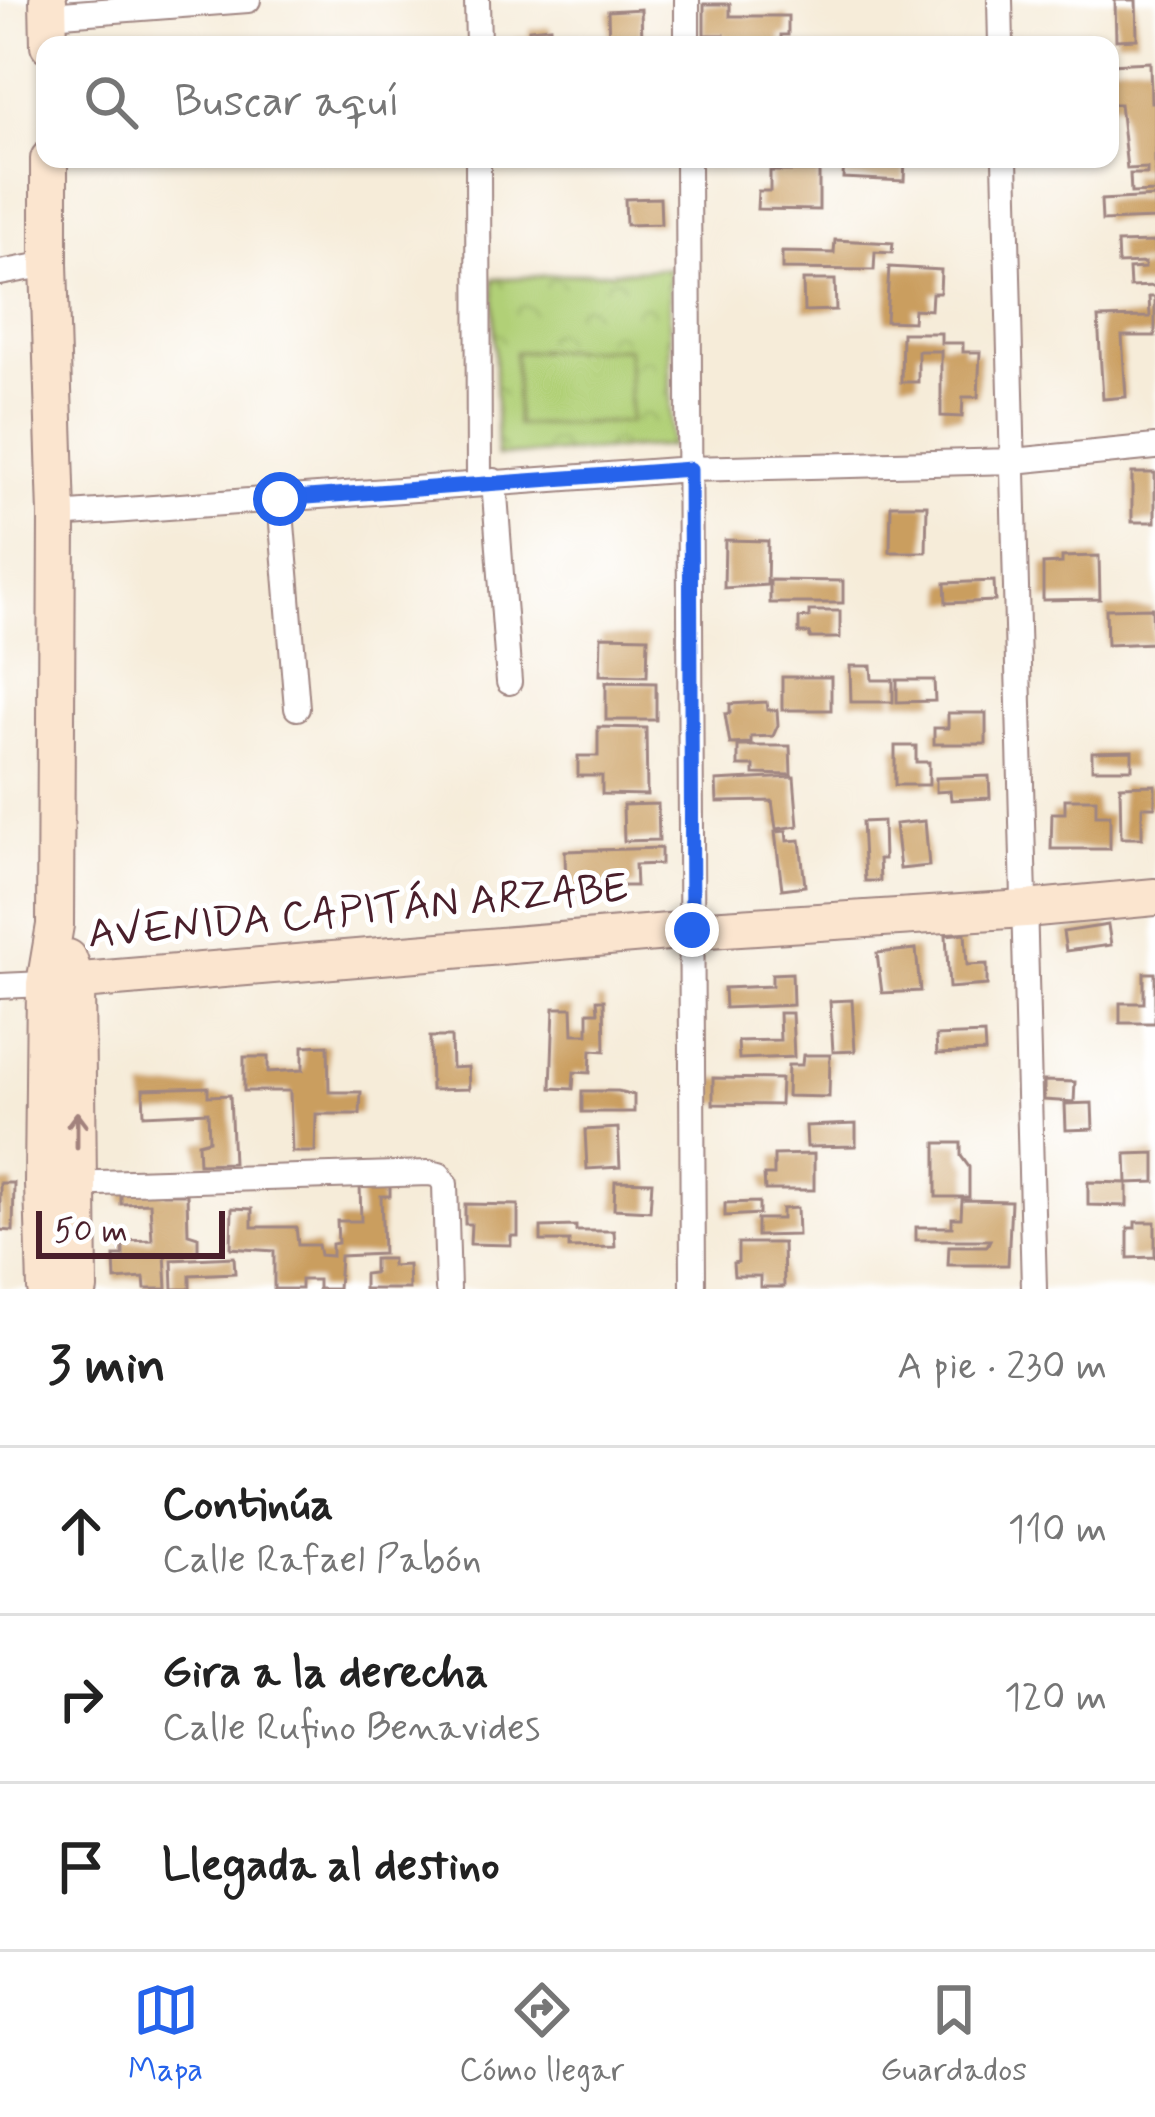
<!DOCTYPE html>
<html lang="es">
<meta charset="utf-8">
<style>
body{margin:0;font-family:Mynerve,sans-serif;background:#f6f6f6;color:#222}
.scale{position:absolute;left:36px;bottom:30px;width:189px;box-sizing:border-box;padding-left:12px;border:6px solid #4a1f2b;border-top:0;font-size:33px;line-height:42px;white-space:nowrap;color:#4a1f2b;-webkit-text-stroke:9px #fff;paint-order:stroke}
.stop{position:absolute;width:36px;height:36px;margin:-27px;border:9px solid #2563eb;border-radius:50%;background:#fff}
.stop.end{background:#2563eb;border-color:#fff;box-shadow:0 3px 12px #0008}
.list{margin:0;padding:0;list-style:none}
h2{display:flex;justify-content:space-between;align-items:center;height:156px;margin:0;padding:0 48px;font-size:51px}
h2 small{font-size:39px;font-weight:400;color:#767676}
.list li{display:grid;grid-template-columns:78px 1fr auto;gap:36px;align-items:center;box-sizing:border-box;height:168px;padding:0 48px;border-top:3px solid #e0e0e0}
.list b{display:block;font-size:45px;white-space:nowrap}
.list p{margin:0;font-size:39px;white-space:nowrap;color:#767676}
.list em{font-size:39px;font-style:normal;color:#767676}
.icon{flex:none;width:66px;height:66px;fill:none;stroke:currentColor;stroke-width:2;stroke-linecap:round;stroke-linejoin:round}
.map{position:relative;flex:none;width:1155px;height:1289px;overflow:hidden}
.search{position:absolute;background:#fff;box-shadow:0 3px 9px #0004;left:36px;right:36px;top:36px;height:132px;display:flex;align-items:center;gap:30px;box-sizing:border-box;padding:0 42px;border-radius:24px;color:#767676;font-size:45px}
.sheet{height:660px;background:#fff}
nav{display:flex;justify-content:space-around;align-items:center;box-sizing:border-box;height:168px;border-top:3px solid #e0e0e0;background:#fff;font-size:33px;color:#767676}
nav a{display:grid;justify-items:center;gap:6px}
nav .on{color:#2563eb}
.map>svg:first-child{display:block}
.park{fill:url(#park-crowns);stroke:#7e7851;stroke-width:3}
.pitch{fill:#b1d077;stroke:#7e7851;stroke-width:3}
.building{fill:#ca9e5f}
.lines{fill:none;stroke-linecap:round;stroke-linejoin:round}
.street-casing{stroke:#a08682;stroke-width:28}
.secondary-casing{stroke:#a08682;stroke-width:40}
.street{stroke:#fff;stroke-width:24}
.secondary{stroke:#fbe5cf;stroke-width:36}
.oneway{stroke:#a2827d}
.route{stroke:#2563eb;stroke-width:15}
.labels{text-anchor:middle;dominant-baseline:central;stroke-width:10;stroke-linejoin:round;paint-order:stroke}
.street-label{font-size:42px;fill:#4a1f2b;stroke:#fff}
</style>
<div class="map">
<svg width="1155" height="1289" viewBox="0 0 1155 1289">
<defs>
<pattern id="park-crowns" width="20" height="18" patternUnits="userSpaceOnUse" patternTransform="scale(3)"><rect width="20" height="18" fill="#b1d077"/><path d="M2 6a3 3 0 1 1 6 0M12 15a3 3 0 1 1 6 0" fill="none" stroke="#9ab267"/></pattern>
</defs>
<rect width="100%" height="100%" fill="#fff"/>
<filter id="ink" filterUnits="userSpaceOnUse"><feTurbulence type="fractalNoise" baseFrequency=".00833" numOctaves="2"/><feDisplacementMap in="SourceGraphic" scale="24" xChannelSelector="R" yChannelSelector="G"/><feConvolveMatrix kernelMatrix="1 2 1 2 8 2 1 2 1" color-interpolation-filters="sRGB"/></filter>
<filter id="wash" filterUnits="userSpaceOnUse"><feTurbulence type="fractalNoise" baseFrequency=".004" numOctaves="4" result="noise"/><feDisplacementMap in="SourceGraphic" scale="48" xChannelSelector="R" yChannelSelector="G"/><feGaussianBlur stdDeviation="2.7" result="paint"/><feColorMatrix in="noise" values="0 0 0 0 0 0 0 0 0 0 0 0 0 0 0 0 0 1.4 0 .05"/><feComposite in="paint" operator="in"/></filter>
<g filter="url(#wash)">
<rect width="100%" height="100%" fill="#f6ecd9"/>
<!-- park -->
<path class="park" d="M669,268L671,446L497,456L493,279Z"/>
<!-- pitch -->
<path class="pitch" d="M628,348L630,422L517,425L515,352Z"/>
<g id="blocks">
<!-- building -->
<path class="building" d="M1115,0H1136L1137,39L1116,40Z
M704,4H730V16H788V35H781V45H724V35H704Z
M641,9L642,42L609,44L608,11Z
M550,27L551,45H515V38L529,37V29Z
M1150,62L1151,102H1155V192L1131,193L1130,174H1147V168L1127,169L1120,104H1110V64Z
M844,159H905L904,181L843,178Z
M770,171H819V210L757,209L758,191H770Z
M1155,197V219L1102,221L1101,200Z
M660,198L661,224L626,225L625,199Z
M835,240L893,243L892,253L875,252L874,270L782,269V252L834,253Z
M1155,242V286L1130,287L1129,269L1145,268V263L1118,264L1117,243Z
M889,267L941,270L940,293H932L931,310L914,309L913,322L886,321Z
M803,280H835L836,310L804,311Z
M1149,297H1155V336H1122L1126,397L1103,399L1098,318L1150,317Z
M902,333H941V343H963V352H980L978,397H963L962,417L941,416V351H918V382H901Z
M1132,473H1155V522H1132Z
M891,505H927L926,552H890Z
M725,540L768,541L767,585L724,588Z
M1099,556L1100,599L1043,600V564L1062,563V557Z
M770,580L843,581V603H770Z
M994,581L995,601L946,603L945,583Z
M1152,608L1153,643L1107,645L1106,609Z
M809,611H840V638H810V633H799V618L809,617Z
M601,636L648,637L647,676L600,675Z
M850,666H871L872,680H893V702H851Z
M782,677H831V710H782Z
M897,680H934L935,701L897,702Z
M606,682L656,683V720H606Z
M766,702L767,710H777L778,725L773,736L751,737V743L730,744L725,714L730,713V704Z
M948,713H986V744H934V728H948Z
M598,727L646,728L647,795L602,794V776H578V756H598Z
M738,746H790L791,775L754,774V766H738Z
M895,746H916V762H929V785H895Z
M1132,751V769H1092V752Z
M989,776L990,798L951,800L950,791L936,792V778Z
M794,777L798,826L776,829L772,801L717,802L716,781Z
M1155,785V807H1142V838H1121L1120,786Z
M1065,799H1096V815H1110V849H1051L1052,813H1065Z
M658,804L659,840L624,841L623,805Z
M883,821L884,859H879L880,881H865L862,822Z
M925,821L929,866L900,869L895,824Z
M786,831L787,841L800,840L805,886L782,889L775,832Z
M661,848V864L635,865L636,886H617L618,891H566L565,851Z
M1108,925L1111,945L1066,951L1063,932Z
M965,933L967,965L987,964V985L949,988L946,935Z
M916,949L920,991L882,993L877,953Z
M792,973L793,1005L725,1008L724,988L772,986V974Z
M1144,973H1155V1023H1120V1003H1144Z
M597,1000H604L605,1051L591,1050L590,1073L574,1072L573,1089L551,1088L554,1008H572L573,1034H588V1012H598Z
M852,1000L855,1051L833,1052L830,1001Z
M779,1013H792L794,1057L739,1059L738,1041L780,1040Z
M984,1034L985,1052L937,1054L936,1036Z
M430,1037H451L452,1068L468,1067L469,1089L431,1090Z
M328,1045L329,1092H361L360,1114H316L315,1152H292L290,1091H244V1057H268V1072L303,1070V1046Z
M803,1055H830L829,1097L787,1096L788,1065H802Z
M713,1078L781,1079L780,1105L713,1104Z
M1044,1081L1075,1082L1074,1102L1044,1100Z
M208,1087V1096L230,1095L233,1163L199,1164L198,1143L209,1140L208,1112L144,1115L143,1089Z
M582,1091H618L634,1095V1112H582Z
M1092,1103L1093,1129L1066,1130L1065,1104Z
M856,1124V1146L807,1147L806,1126Z
M618,1128L620,1167L587,1169L585,1130Z
M936,1143H961V1156L969,1167V1197H936Z
M1155,1153V1182L1127,1183L1126,1154Z
M814,1154V1190H765L764,1175H774V1155Z
M615,1181L652,1182L650,1211L614,1209Z
M1088,1182L1127,1183V1206L1088,1205Z
M0,1183H14L13,1231L0,1230Z
M360,1184H390V1196H381L383,1254L340,1256L338,1289H318V1280H301V1289H274V1251L231,1248L232,1208L252,1209V1227H296L298,1245H318L320,1255L332,1256V1244L338,1243L337,1221H361Z
M163,1190V1194H187L188,1234L198,1237V1253L165,1254L167,1289H145L144,1278L115,1280L114,1256H123V1241L152,1240L150,1203L121,1204V1191Z
M962,1200L1011,1201L1008,1265H948L949,1246H987L990,1240H916V1227H952V1218H961Z
M759,1202V1214L725,1216V1203Z
M465,1204L518,1205V1236H511V1245L470,1244L471,1224H465Z
M797,1208L798,1235L757,1236V1219H782V1209Z
M1135,1222H1155V1257L1128,1258V1228H1135Z
M576,1226V1231H614L615,1247L569,1248V1241H541V1227Z
M738,1243H783L784,1287H760V1276H734L733,1263L738,1262Z
M234,1257L235,1273L190,1275V1289H173L172,1260Z
M374,1259H392V1266L408,1265L409,1289H364V1274L374,1273Z"/>
</g>
</g>
<g filter="url(#ink)">
<use href="#blocks" fill-opacity="0" stroke="#a08682" stroke-width="3"/>
<g class="lines">
<!-- street casing -->
<g class="street-casing">
<path id="street" d="M477,0L478,45
M687,0V45
M1000,0L1001,45
M49,15L248,0
M478,159L479,482
M688,159L693,1289
M1005,159L1034,1289
M0,273L49,264
M494,481L509,682
M280,499L297,708
M57,515L690,469L1014,461L1155,447
M0,986L45,984
M66,1184L429,1173L439,1175L445,1184L448,1289"/>
</g>
<!-- secondary casing -->
<g class="secondary-casing">
<path id="secondary" d="M48,0L49,45
M68,958L76,980L79,1289
M45,984L692,930L1025,909L1155,897
M46,1289L43,1184L45,984L55,925L57,515L49,264V159"/>
</g>
<!-- street -->
<use href="#street" class="street"/>
<!-- secondary -->
<use href="#secondary" class="secondary"/>
</g>
<!-- one-way arrows -->
<defs><path id="oneway-shaft" d="M-6 0H5M1.5-3L5.5 0L1.5 3" fill="none" stroke-width="1.6" stroke-linecap="round" stroke-linejoin="round" transform="scale(3)"/></defs>
<use class="oneway" href="#oneway-shaft" transform="translate(77 1130) rotate(-90)"/>
</g>
<g class="lines" filter="url(#ink)">
<!-- route -->
<path class="route" d="M280,499L690,469L692,930"/>
</g>
<g class="labels">
<!-- street labels -->
<g class="street-label">
<text transform="translate(358 912) rotate(-5)">AVENIDA CAPITÁN ARZABE</text>
</g>
</g>
</svg>
<div class="scale">50 m</div>
<div class="stop" style="left:280px;top:499px"></div>
<div class="stop end" style="left:692px;top:930px"></div>
<div class="search"><svg class="icon" aria-label="search" viewBox="0 0 24 24"><circle cx="10" cy="10" r="6"/><path d="M15 15l6 6"/></svg>Buscar aquí</div>
</div>
<section class="sheet">
<h2>3 min<small>A pie · 230 m</small></h2>
<ul class="list">
<li><svg class="icon" aria-label="ahead" viewBox="0 0 24 24"><path d="M12 20V5M6 11l6-6 6 6"/></svg><div><b>Continúa</b><p>Calle Rafael Pabón</p></div><em>110 m</em></li>
<li><svg class="icon" aria-label="right" viewBox="0 0 24 24"><path d="M7 20v-9h11M14 6l5 5-5 5"/></svg><div><b>Gira a la derecha</b><p>Calle Rufino Benavides</p></div><em>120 m</em></li>
<li><svg class="icon" aria-label="arrive" viewBox="0 0 24 24"><path d="M6 21V4h12l-3 4 3 4H6"/></svg><div><b>Llegada al destino</b></div></li>
</ul>
</section>
<nav>
<a class="on"><svg class="icon" aria-label="map" viewBox="0 0 24 24"><path d="M3 6l6-2 6 2 6-2v14l-6 2-6-2-6 2zM9 4v14M15 6v14"/></svg>Mapa</a>
<a><svg class="icon" aria-label="directions" viewBox="0 0 24 24"><path d="M12 3l9 9-9 9-9-9zM9 14v-3h6M13 9l2 2-2 2"/></svg>Cómo llegar</a>
<a><svg class="icon" aria-label="saved" viewBox="0 0 24 24"><path d="M7 4h10v16l-5-4-5 4z"/></svg>Guardados</a>
</nav>
